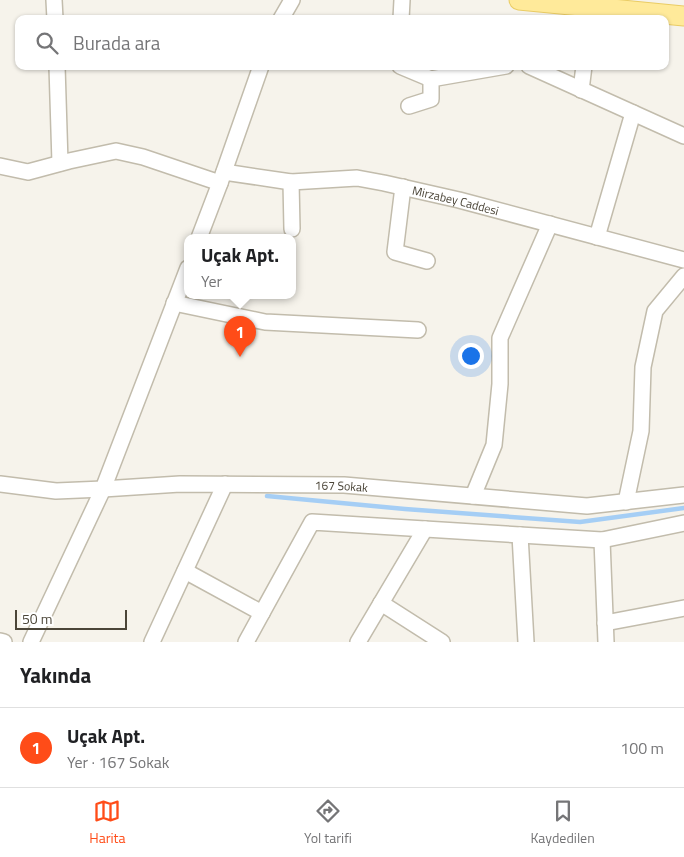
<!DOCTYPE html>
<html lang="tr">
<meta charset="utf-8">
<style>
body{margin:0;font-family:"Titillium Web",sans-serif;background:#f6f6f6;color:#202124}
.scale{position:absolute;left:15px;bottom:12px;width:112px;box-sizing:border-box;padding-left:5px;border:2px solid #4b4538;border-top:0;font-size:14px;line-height:18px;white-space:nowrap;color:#4b4538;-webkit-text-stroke:4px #fff;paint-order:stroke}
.you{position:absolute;left:470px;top:355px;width:18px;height:18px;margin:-12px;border:4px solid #fff;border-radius:50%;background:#1a73e8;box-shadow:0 0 0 8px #1a73e833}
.badge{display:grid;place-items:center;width:32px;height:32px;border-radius:50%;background:#ff4c18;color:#fff;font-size:16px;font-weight:700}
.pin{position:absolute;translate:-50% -41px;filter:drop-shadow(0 1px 2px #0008)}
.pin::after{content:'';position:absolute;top:26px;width:18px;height:15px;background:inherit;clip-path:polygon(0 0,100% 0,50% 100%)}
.popup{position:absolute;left:184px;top:234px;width:112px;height:65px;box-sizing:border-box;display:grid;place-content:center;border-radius:10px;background:#fff;filter:drop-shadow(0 1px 4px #0005);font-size:16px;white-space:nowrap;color:#757577}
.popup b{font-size:19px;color:#202124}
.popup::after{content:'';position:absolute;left:50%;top:100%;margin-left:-10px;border:10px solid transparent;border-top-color:#fff}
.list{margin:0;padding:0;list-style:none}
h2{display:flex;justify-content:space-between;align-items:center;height:65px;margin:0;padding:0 20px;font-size:21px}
h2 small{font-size:16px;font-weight:400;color:#757577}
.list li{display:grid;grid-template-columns:32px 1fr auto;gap:15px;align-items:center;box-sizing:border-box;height:80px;padding:0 20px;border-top:1px solid #e0e0e0}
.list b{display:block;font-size:19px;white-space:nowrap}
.list p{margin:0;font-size:16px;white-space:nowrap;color:#757577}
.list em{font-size:16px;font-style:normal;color:#757577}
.icon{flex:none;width:28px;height:28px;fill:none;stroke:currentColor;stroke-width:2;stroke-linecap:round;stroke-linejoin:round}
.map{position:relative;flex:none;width:684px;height:642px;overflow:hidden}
.search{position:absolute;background:#fff;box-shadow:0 1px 4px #0004;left:15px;right:15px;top:15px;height:55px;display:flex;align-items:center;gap:12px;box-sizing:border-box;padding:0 18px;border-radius:10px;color:#757577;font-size:19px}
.sheet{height:145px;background:#fff}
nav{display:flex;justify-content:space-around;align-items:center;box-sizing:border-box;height:70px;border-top:1px solid #e0e0e0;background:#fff;font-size:14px;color:#757577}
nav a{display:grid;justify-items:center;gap:2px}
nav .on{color:#ff4c18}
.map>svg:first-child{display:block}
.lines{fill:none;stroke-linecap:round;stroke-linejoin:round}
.stream{stroke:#a5cef5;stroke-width:4.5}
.minor-casing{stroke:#c2bcac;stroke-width:18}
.major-casing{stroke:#eacc64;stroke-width:21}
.minor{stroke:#fff;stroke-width:15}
.major{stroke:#ffea9a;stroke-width:19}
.labels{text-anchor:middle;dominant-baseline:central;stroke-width:4;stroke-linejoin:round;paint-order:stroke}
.street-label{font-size:12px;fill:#4b4538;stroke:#fff}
</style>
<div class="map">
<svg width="684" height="642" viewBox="0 0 684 642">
<rect width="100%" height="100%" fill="#f6f3eb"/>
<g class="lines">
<!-- stream -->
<path class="stream" d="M267,496L405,509L580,522L684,508"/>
<!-- minor casing -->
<g class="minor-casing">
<g id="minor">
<path d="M54,0L55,19"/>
<path d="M281,19L292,0"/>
<path d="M401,19L402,0"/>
<path d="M57,66L60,163"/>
<path d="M400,66L431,79"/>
<path d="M529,66L684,136"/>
<path d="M581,90L584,66"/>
<path d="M409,106L431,99V79L506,66"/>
<path d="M0,166L28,172L69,161L116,151L143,157L220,183"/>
<path id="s1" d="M224,172L291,182L357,178L384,183L459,200L684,260"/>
<path d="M291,182L292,229"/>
<path d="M403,187L395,252L427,261"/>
<path d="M597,237L633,113"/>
<path d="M199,238L220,183L261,66"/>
<path d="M174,303L265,322L418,330"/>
<path id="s2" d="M0,484L56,491L103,489L180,484L344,485L587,506L684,495"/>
<path d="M473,496L494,445L500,384V338L550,224"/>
<path d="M626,502L641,431L643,367L655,311L684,276"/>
<path d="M520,535L526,642"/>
<path d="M602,540L606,642"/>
<path d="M185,571L262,613"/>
<path d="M381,603L442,642"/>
<path d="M605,623L684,608"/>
<path d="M0,641L4,642"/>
<path d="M31,642L103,489L188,268"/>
<path d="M152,642L225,484"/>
<path d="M246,642L312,522L602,540L684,523"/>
<path d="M358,642L425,529"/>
</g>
</g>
<!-- major casing -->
<g class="major-casing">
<path id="major" d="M519,0L684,16"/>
</g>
<!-- minor -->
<use href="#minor" class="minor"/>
<!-- major -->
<use href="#major" class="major"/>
</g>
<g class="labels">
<!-- street labels -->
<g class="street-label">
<text stroke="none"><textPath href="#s1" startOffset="235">Mirzabey Caddesi</textPath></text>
<text stroke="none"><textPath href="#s2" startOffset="342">167 Sokak</textPath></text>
</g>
</g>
</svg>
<div class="scale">50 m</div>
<div class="you"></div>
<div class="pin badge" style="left:240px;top:357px">1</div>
<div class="popup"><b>Uçak Apt.</b>Yer</div>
<div class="search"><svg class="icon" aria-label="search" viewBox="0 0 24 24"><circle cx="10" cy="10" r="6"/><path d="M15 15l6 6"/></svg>Burada ara</div>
</div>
<section class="sheet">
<h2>Yakında<small></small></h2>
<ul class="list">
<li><span class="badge">1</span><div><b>Uçak Apt.</b><p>Yer · 167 Sokak</p></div><em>100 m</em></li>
</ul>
</section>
<nav>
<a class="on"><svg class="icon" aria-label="map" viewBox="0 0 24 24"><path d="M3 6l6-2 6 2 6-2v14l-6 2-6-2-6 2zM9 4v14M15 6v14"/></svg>Harita</a>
<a><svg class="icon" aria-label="directions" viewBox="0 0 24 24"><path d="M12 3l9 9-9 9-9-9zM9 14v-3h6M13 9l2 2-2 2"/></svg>Yol tarifi</a>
<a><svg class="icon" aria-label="saved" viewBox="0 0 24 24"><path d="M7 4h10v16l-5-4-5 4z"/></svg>Kaydedilen</a>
</nav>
